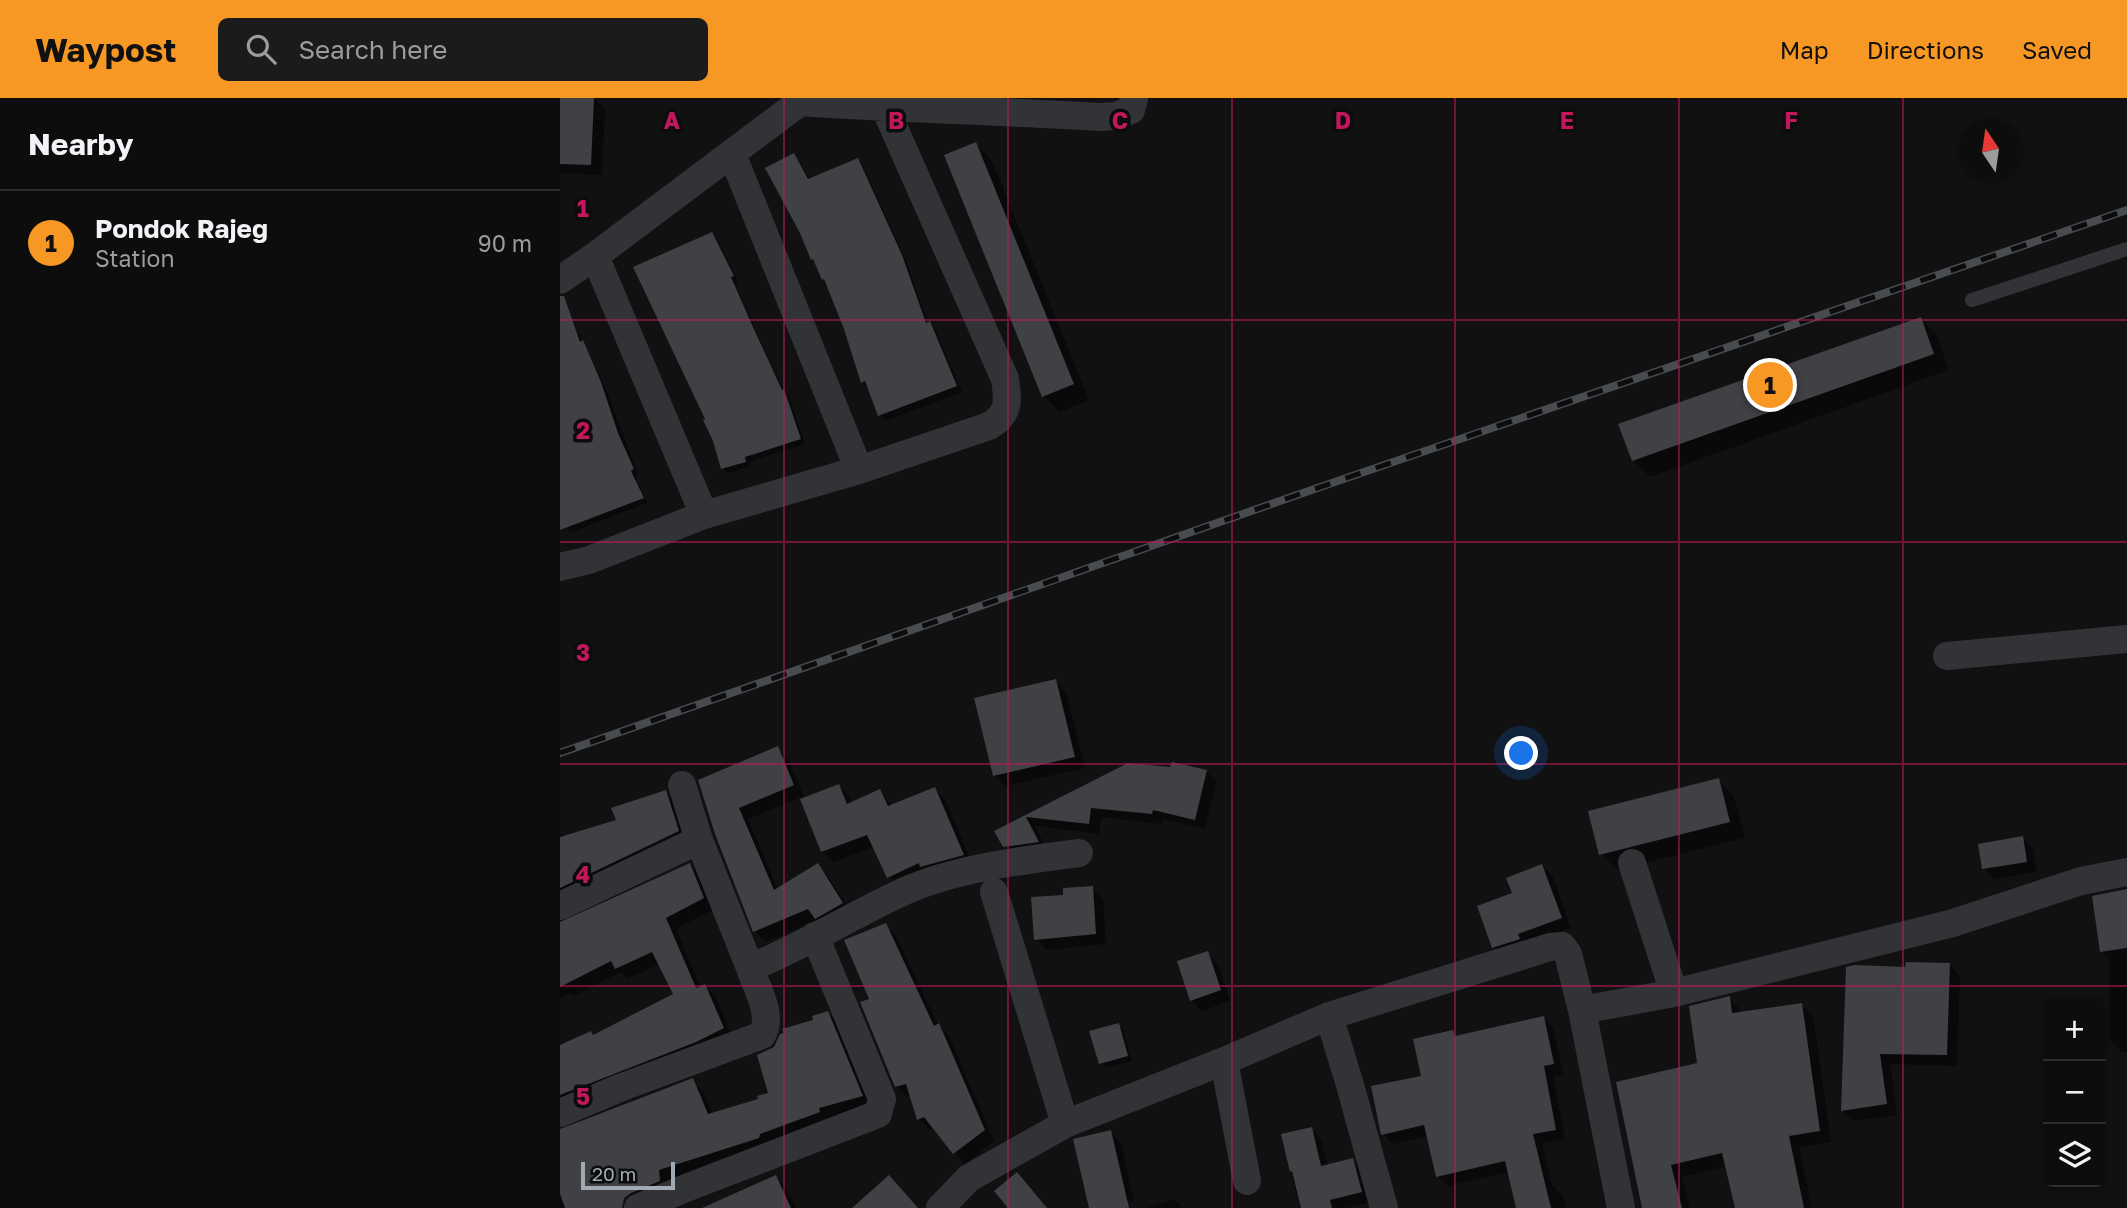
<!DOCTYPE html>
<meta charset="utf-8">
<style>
body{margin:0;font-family:"Golos Text",sans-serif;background:#1b1b1c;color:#f1f3f6}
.controls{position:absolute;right:21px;bottom:21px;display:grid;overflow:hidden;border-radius:10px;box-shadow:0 2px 5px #0004}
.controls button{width:63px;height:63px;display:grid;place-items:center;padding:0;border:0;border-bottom:2px solid #2d2d2e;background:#0d0d0e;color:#f1f3f6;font:35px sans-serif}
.compass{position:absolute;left:1399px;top:21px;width:63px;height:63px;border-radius:50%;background:#0d0d0e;box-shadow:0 2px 5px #0004;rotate:347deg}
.scale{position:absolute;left:21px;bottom:18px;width:94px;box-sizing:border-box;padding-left:7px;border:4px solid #a1a9b3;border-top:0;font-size:19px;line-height:24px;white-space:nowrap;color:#a1a9b3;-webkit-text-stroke:5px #0c0c0d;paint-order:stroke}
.you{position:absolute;left:962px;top:656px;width:24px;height:24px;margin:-18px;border:5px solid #fff;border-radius:50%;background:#1a73e8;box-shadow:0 0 0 10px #1a73e833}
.badge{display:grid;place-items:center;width:46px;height:46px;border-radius:50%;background:#f79824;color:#111;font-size:23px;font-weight:700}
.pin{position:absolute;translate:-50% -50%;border:4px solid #fff;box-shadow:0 2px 7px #0006}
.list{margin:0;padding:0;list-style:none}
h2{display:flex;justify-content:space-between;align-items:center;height:91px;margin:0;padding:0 28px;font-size:30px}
h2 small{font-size:23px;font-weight:400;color:#9a9c9e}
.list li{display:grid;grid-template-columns:46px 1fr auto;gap:21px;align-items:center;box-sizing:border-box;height:105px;padding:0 28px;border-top:2px solid #2d2d2e}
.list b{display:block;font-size:26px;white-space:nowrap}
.list p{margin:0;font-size:23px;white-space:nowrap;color:#9a9c9e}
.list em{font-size:23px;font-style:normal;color:#9a9c9e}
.icon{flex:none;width:38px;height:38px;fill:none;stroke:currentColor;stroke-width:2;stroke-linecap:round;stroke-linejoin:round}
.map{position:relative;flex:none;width:1567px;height:1110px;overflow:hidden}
header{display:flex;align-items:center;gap:42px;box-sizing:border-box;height:98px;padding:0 35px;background:#f79824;color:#111}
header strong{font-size:33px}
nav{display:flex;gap:38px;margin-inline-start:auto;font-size:24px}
.search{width:490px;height:63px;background:#1b1b1c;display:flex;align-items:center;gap:18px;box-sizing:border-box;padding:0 24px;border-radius:10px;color:#9a9c9e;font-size:26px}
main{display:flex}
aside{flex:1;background:#0d0d0e}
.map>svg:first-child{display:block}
.shadow{fill:#0007}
.building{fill:#3f4145}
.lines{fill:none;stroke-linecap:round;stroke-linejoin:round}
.service{stroke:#313337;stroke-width:14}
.minor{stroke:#313337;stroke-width:28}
.rail-casing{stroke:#484b50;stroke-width:8}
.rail{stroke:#0c0c0d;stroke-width:5;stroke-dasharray:16;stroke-linecap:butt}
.grid{fill:none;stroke:#c2185b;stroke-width:2;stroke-opacity:0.55}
.grid-label{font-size:23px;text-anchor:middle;font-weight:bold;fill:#c2185b;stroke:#0c0c0d;stroke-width:7;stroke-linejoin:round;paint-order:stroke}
</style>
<header>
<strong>Waypost</strong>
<div class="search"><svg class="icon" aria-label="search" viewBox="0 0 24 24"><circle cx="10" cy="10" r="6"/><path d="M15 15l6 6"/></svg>Search here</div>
<nav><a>Map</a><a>Directions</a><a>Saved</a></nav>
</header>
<main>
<aside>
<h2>Nearby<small></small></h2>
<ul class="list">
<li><span class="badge">1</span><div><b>Pondok Rajeg</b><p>Station</p></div><em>90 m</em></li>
</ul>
</aside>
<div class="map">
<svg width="1567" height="1110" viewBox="0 0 1567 1110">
<rect width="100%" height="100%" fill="#111112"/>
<!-- shadow -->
<path class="shadow" d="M0,0H34L45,11L42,77L2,75L0,73Z
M416,46L432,63L529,302L500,314L483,298Z
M234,57L239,63L250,82L298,62L303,68L347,165L368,226L375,231L402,294L326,323L320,317L308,290L302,284L286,230L256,165L252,161Z
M152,136L157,141L178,183L175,185L197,236L224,293L229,298L245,346L189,364L190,368L168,375L163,370Z
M1360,221L1377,237L1389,272L1090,379L1073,362Z
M15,232L20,237L46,291L78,377L75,378L87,405L10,435L0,418V241Z
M495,583L506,594L525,670L445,688L434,677Z
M217,650L228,661L244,698L188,721L218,792L258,767L268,778L293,816L267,830L258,821L206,844L195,833L156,736Z
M569,666L646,673L657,684L645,731L603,721L602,726L541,719L539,736L475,728L488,754L455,759L444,748L436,733Z
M1158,682L1174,698L1185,740L1057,772L1041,756Z
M279,688L290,699L292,706L320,693L332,708L374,691L385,701L413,767L339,789L329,779L315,749L273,764L262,753Z
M106,694L116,705L129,744L0,807V736L6,739L58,723Z
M1462,740L1473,750L1477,774L1435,781L1424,770Z
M130,767L141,777L154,811L116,831L141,890L145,888L156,899L173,941L0,1013V946L2,948L34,938L115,897L100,866L67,881L61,874L14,898L11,895L0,900V826Z
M982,768L993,779L1011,830L968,846L945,860L934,849Z
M532,790L543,801L546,846L487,852L476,841L505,798Z
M1567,793V954H1562L1549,941L1550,862L1541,853Z
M325,827L336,838L378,927L389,938L434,1043L405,1066L374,1030L370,1032L359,1021L351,997L347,999L336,988L312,902Z
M647,855L658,866L670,903L642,913L631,902Z
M1390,867L1400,878L1397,968L1330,966L1337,1017L1294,1023L1283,1012L1347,871Z
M1169,900L1181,912V915L1241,907L1253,918L1271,1044L1239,1049L1252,1110H1176L1167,1068L1122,1079L1130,1110H1084L1139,966Z
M268,915L278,926L312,1008L94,1100L85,1091L37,1110H0V1033L132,983L143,993L153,1016L200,1003L210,996L215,950Z
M983,920L993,930L1003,976L993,978L1005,1041L982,1045L992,1087L1003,1098L1006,1110H958L949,1074L888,1088L878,1078L868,1038L833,1046L823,1036L893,934L898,939Z
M558,927L563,932L572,963L546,970L541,965Z
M752,1031L761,1041L768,1068L792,1062L802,1072L811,1104L785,1110H740L723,1038Z
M550,1034L561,1045L574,1102L539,1110Z
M216,1079L226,1090L236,1110H180Z
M614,1101L623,1110H586Z"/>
<!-- building -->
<path class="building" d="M0,0H34L31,67L0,66Z
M416,44L514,286L482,299L384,57Z
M234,55L248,81L298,60L342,157L366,225L370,223L397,288L318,318L305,283L301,285L284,231L264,181L262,182L253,161L251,162L240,135L205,70Z
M152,134L174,178L171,179L193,229L222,292L224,291L241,341L185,359L186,364L161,371L153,343L143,322L145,321L73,169Z
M0,198H4L20,244L23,242L41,284L58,335L74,371L71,373L84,400L0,432Z
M1361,219L1374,256L1072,363L1058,326Z
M496,581L515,659L433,678L414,600Z
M218,648L234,687L179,710L214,792L258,765L283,805L255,821L248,811L193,834L155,736L138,682Z
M612,664L647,672L635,722L593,712L592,716L531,710L529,726L466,719L479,744L443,749L434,733L568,665L610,669Z
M1159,680L1170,724L1039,757L1028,713Z
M279,686L287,706L320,691L328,708L375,689L404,757L360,769L359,765L327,780L307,737L261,754L240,701Z
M106,692L119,733L0,790V739L56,722L51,710Z
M1463,738L1467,764L1422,771L1418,746Z
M130,765L144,800L106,820L136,890L145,886L164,930L136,944L0,997V947L31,933L33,937L113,896L92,854L55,871L51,863L0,889V824Z
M982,766L1002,820L958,836L960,841L932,850L917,808L952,795L946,780Z
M533,788L536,836L474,842L471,799L503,797V790Z
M1567,791V850L1540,854L1532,798Z
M326,825L374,928L379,925L425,1032L393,1056L364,1019L357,1022L346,986L335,989L300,904L309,901L284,842Z
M648,853L661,892L630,903L617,863Z
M1346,864L1390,865L1387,957L1320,956L1327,1006L1281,1013L1286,869L1295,867L1345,869Z
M1170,898L1172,915L1242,905L1260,1033L1229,1038L1244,1110H1175L1162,1055L1111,1067L1122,1110H1082L1056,984L1137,965L1129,908Z
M268,913L303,998L259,1010L260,1014L200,1036L199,1040L99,1072L100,1083L71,1095L64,1100L62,1110H5L0,1096V1031L133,980L148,1016L198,1001L197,998L208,995L197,957L214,949L220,936L224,935L222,931L253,922L252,918Z
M984,918L994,966L984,968L996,1032L973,1036L991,1110H956L945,1063L876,1079L864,1027L821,1037L811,988L861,978L853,941L893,932L895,938Z
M559,925L568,958L539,966L529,933Z
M752,1029L761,1068L793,1060L802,1094L770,1102L772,1110H741L732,1073L730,1074L721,1036Z
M551,1032L569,1110H529L513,1041Z
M457,1074L487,1110H448L434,1093Z
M216,1077L231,1110H142Z
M329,1077L358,1110H292Z"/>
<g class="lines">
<!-- service -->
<path class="service" d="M1412,202L1567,151"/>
<!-- minor -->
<path class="minor" d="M172,56L299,372
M35,158L144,417
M0,182L35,158L240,4C340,11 440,13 540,19L556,18L571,12L574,0
M0,469L29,462L144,417L299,372L429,328C450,316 448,302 445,281L325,10
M1387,558L1567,541
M122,687L139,742L190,870
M1072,765L1114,895
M434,794L505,1026
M0,808L139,742
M1022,912L1061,1110
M769,918L790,987L824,1110
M664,963L687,1083
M0,1015L62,989L202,937C214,918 196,889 190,870C244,848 294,816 347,792C397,770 465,762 519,755
M78,1110L131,1088L318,1016L322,1001L255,838
M380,1110L409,1080L505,1026L664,963L769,918L990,849L1002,848L1008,856L1022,912L1114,895L1393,825L1521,783L1567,774"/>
<!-- rail casing -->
<g class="rail-casing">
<path id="rail" d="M0,655L737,397L1567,112"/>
</g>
<!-- rail -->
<use href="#rail" class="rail"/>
</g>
<!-- grid -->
<path class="grid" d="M224,0V1110M448,0V1110M672,0V1110M895,0V1110M1119,0V1110M1343,0V1110M0,222H1567M0,444H1567M0,666H1567M0,888H1567"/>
<g class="grid-label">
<text x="112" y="31">A</text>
<text x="336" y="31">B</text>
<text x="560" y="31">C</text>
<text x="783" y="31">D</text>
<text x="1007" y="31">E</text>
<text x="1231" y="31">F</text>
<text x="23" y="119">1</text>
<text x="23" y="341">2</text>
<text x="23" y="563">3</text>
<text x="23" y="785">4</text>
<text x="23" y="1007">5</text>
</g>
</svg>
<div class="controls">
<button>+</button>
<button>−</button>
<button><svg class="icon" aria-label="layers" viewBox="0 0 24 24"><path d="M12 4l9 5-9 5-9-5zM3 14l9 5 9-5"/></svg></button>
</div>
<svg class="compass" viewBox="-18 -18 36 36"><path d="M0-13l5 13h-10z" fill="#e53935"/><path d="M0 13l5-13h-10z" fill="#9a9c9e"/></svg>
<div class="scale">20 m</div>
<div class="you"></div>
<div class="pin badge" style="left:1210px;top:287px">1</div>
</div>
</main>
